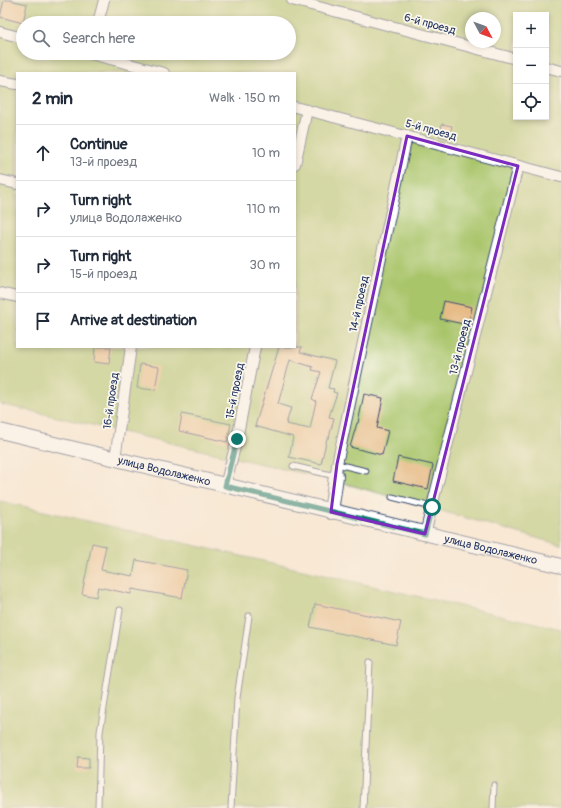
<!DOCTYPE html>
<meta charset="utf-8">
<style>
body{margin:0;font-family:Pangolin,sans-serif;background:#f6f6f7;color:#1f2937}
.controls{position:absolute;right:12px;top:12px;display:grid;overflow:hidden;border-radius:0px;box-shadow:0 2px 6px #0003}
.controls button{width:36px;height:36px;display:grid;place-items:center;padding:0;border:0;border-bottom:1px solid #e0e1e3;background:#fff;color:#1f2937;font:20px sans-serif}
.compass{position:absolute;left:465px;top:12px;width:36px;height:36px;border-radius:50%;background:#fff;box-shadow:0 2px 6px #0003;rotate:131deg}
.stop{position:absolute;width:12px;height:12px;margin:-9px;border:3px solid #0f766e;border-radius:50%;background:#fff}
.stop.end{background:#0f766e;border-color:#fff;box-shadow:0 1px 4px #0008}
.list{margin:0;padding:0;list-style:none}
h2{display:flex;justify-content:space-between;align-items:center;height:52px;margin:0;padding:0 16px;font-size:17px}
h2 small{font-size:13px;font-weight:400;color:#747a83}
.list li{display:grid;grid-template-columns:26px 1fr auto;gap:12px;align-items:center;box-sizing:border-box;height:56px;padding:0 16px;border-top:1px solid #e0e1e3}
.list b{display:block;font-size:15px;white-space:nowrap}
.list p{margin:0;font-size:13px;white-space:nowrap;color:#747a83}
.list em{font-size:13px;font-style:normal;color:#747a83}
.icon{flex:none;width:22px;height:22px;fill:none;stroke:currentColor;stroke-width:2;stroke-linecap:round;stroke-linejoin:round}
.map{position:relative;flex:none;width:561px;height:808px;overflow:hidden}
.search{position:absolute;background:#fff;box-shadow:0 2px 6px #0003;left:16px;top:16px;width:280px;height:44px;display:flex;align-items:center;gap:10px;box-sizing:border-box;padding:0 14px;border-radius:22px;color:#747a83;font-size:15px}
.panel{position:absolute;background:#fff;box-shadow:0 2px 6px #0003;left:16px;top:72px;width:280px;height:276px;border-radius:0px}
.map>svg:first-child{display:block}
.green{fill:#a9c56b;stroke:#627a64;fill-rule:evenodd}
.building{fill:#e6bb87;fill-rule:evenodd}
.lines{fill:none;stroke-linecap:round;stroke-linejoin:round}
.lane-casing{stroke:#3c4b70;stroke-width:7}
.street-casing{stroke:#3c4b70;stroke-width:12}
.secondary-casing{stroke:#3c4b70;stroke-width:16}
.lane{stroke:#fff;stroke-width:5}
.street{stroke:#fff;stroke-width:10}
.secondary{stroke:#fff;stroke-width:14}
.route{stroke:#0f766e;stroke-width:5}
.marked{fill:none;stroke:#7b2cbf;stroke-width:3;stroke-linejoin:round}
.labels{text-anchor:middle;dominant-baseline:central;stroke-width:3.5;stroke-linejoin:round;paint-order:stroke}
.street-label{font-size:11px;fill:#1b2f5e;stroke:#fbf7ec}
</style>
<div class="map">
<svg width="561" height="808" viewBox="0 0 561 808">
<rect width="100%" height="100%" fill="#fbf7ec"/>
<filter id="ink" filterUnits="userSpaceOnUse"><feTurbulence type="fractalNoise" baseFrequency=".025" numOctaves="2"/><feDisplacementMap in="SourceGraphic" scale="8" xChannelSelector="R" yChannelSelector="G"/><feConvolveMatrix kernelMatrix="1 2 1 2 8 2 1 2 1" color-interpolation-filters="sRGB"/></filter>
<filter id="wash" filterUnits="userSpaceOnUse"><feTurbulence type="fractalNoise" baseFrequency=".012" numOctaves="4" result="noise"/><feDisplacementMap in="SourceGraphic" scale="16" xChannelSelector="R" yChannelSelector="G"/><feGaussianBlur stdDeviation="0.9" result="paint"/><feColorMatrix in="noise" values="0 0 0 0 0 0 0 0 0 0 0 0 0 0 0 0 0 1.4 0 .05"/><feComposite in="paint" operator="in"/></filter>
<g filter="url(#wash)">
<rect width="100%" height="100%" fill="#f8e8d4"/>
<!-- green -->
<path class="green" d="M0,0H561V545L336,481L0,404ZM516,15H546V117H516ZM471,18H495V42H471ZM23,23H289V53H23ZM17,73H295V347H17Z
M0,501L561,629V808H0Z"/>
<g id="blocks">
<!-- building -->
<path class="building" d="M4,0H10L27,4L23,23L0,17Z
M442,124L452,126L449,139L439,136Z
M444,301L472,307L468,325L440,319Z
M95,347H111L109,364L94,362Z
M279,347H302L300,352L335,361L328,388L334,389L333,392L337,393L329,417L334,418L329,438H327L321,464L289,457L293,437L255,426ZM290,360L313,367L312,370L321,372L312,399L316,401L310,429L286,424L291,408L278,404Z
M140,364L159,367L155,390L137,388Z
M364,394L383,398L377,428L388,431L382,455L350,447L357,423H358Z
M182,414L231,424L227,442L179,431Z
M398,457L433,465L428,489L393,481Z
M92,543L106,546L101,570L133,576L136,560L187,570L182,598L132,589L131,594L98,587L96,597L82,594Z
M315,604L401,622L396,645L310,627Z
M78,757L89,758V768H77Z"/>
</g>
</g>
<g filter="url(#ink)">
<use href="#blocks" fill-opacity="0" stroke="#3c4b70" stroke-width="1"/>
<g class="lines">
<!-- lane casing -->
<g class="lane-casing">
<path id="lane" d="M337,464L366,471
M293,466L335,476
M392,497L432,507
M98,808L100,732L120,610
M231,808L237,698L249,616
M363,808L370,662
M493,808L494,785"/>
</g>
<!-- street casing -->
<g class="street-casing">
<path id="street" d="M292,0L516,59
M98,23L104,0
M0,32L23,38
M87,53L164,73
M546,67L561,71
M0,81L17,84
M295,107L561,177
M295,164L307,110
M0,180L17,184
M0,293L17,297
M115,459L131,347
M336,476L337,464L407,136
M225,486L237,439L255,347
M425,534L518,166"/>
</g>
<!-- secondary casing -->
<g class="secondary-casing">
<g id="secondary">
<path id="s1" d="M0,431L561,566"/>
<path d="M331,512L336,476"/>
</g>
</g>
<!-- lane -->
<use href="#lane" class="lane"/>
<!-- street -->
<use href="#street" class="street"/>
<!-- secondary -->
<use href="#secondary" class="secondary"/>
</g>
</g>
<g class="lines" filter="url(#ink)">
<!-- route -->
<path class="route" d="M237,439L225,486L425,534L432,507"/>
</g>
<!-- marked area -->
<path d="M0 0H561V808H0ZM407,136L518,166L425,534L331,512L337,464Z" fill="#f8e8d4" fill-opacity=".55" fill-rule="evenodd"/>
<path class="marked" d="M407,136L518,166L425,534L331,512L337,464Z"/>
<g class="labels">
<!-- street labels -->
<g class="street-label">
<text transform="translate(430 24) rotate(15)">6-й проезд</text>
<text transform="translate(431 130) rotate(15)">5-й проезд</text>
<text transform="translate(359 304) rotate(-78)">14-й проезд</text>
<text transform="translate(460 347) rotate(-76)">13-й проезд</text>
<text transform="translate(235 391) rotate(-79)">15-й проезд</text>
<text transform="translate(111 401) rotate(-82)">16-й проезд</text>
<text stroke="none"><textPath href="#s1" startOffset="169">улица Водолаженко</textPath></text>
<text stroke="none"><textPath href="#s1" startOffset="505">улица Водолаженко</textPath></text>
</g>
</g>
</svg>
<div class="controls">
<button>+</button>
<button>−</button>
<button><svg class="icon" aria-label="locate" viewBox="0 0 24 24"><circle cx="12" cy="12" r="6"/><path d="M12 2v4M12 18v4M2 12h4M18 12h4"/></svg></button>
</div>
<svg class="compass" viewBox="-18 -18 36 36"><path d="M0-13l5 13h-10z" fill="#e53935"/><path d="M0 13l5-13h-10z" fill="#747a83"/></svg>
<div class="stop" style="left:432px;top:507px"></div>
<div class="stop end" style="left:237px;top:439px"></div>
<div class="search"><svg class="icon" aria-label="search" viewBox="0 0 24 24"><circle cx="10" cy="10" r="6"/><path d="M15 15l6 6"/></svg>Search here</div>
<section class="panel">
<h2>2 min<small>Walk · 150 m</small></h2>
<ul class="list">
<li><svg class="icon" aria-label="ahead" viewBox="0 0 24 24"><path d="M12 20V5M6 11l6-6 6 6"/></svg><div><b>Continue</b><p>13-й проезд</p></div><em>10 m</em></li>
<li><svg class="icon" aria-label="right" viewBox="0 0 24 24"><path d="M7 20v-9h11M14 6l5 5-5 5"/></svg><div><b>Turn right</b><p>улица Водолаженко</p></div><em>110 m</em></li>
<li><svg class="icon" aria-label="right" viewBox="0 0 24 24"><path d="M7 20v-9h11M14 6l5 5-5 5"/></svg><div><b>Turn right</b><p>15-й проезд</p></div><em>30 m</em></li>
<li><svg class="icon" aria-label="arrive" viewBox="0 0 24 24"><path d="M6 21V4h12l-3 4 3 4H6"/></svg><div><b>Arrive at destination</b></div></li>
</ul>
</section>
</div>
